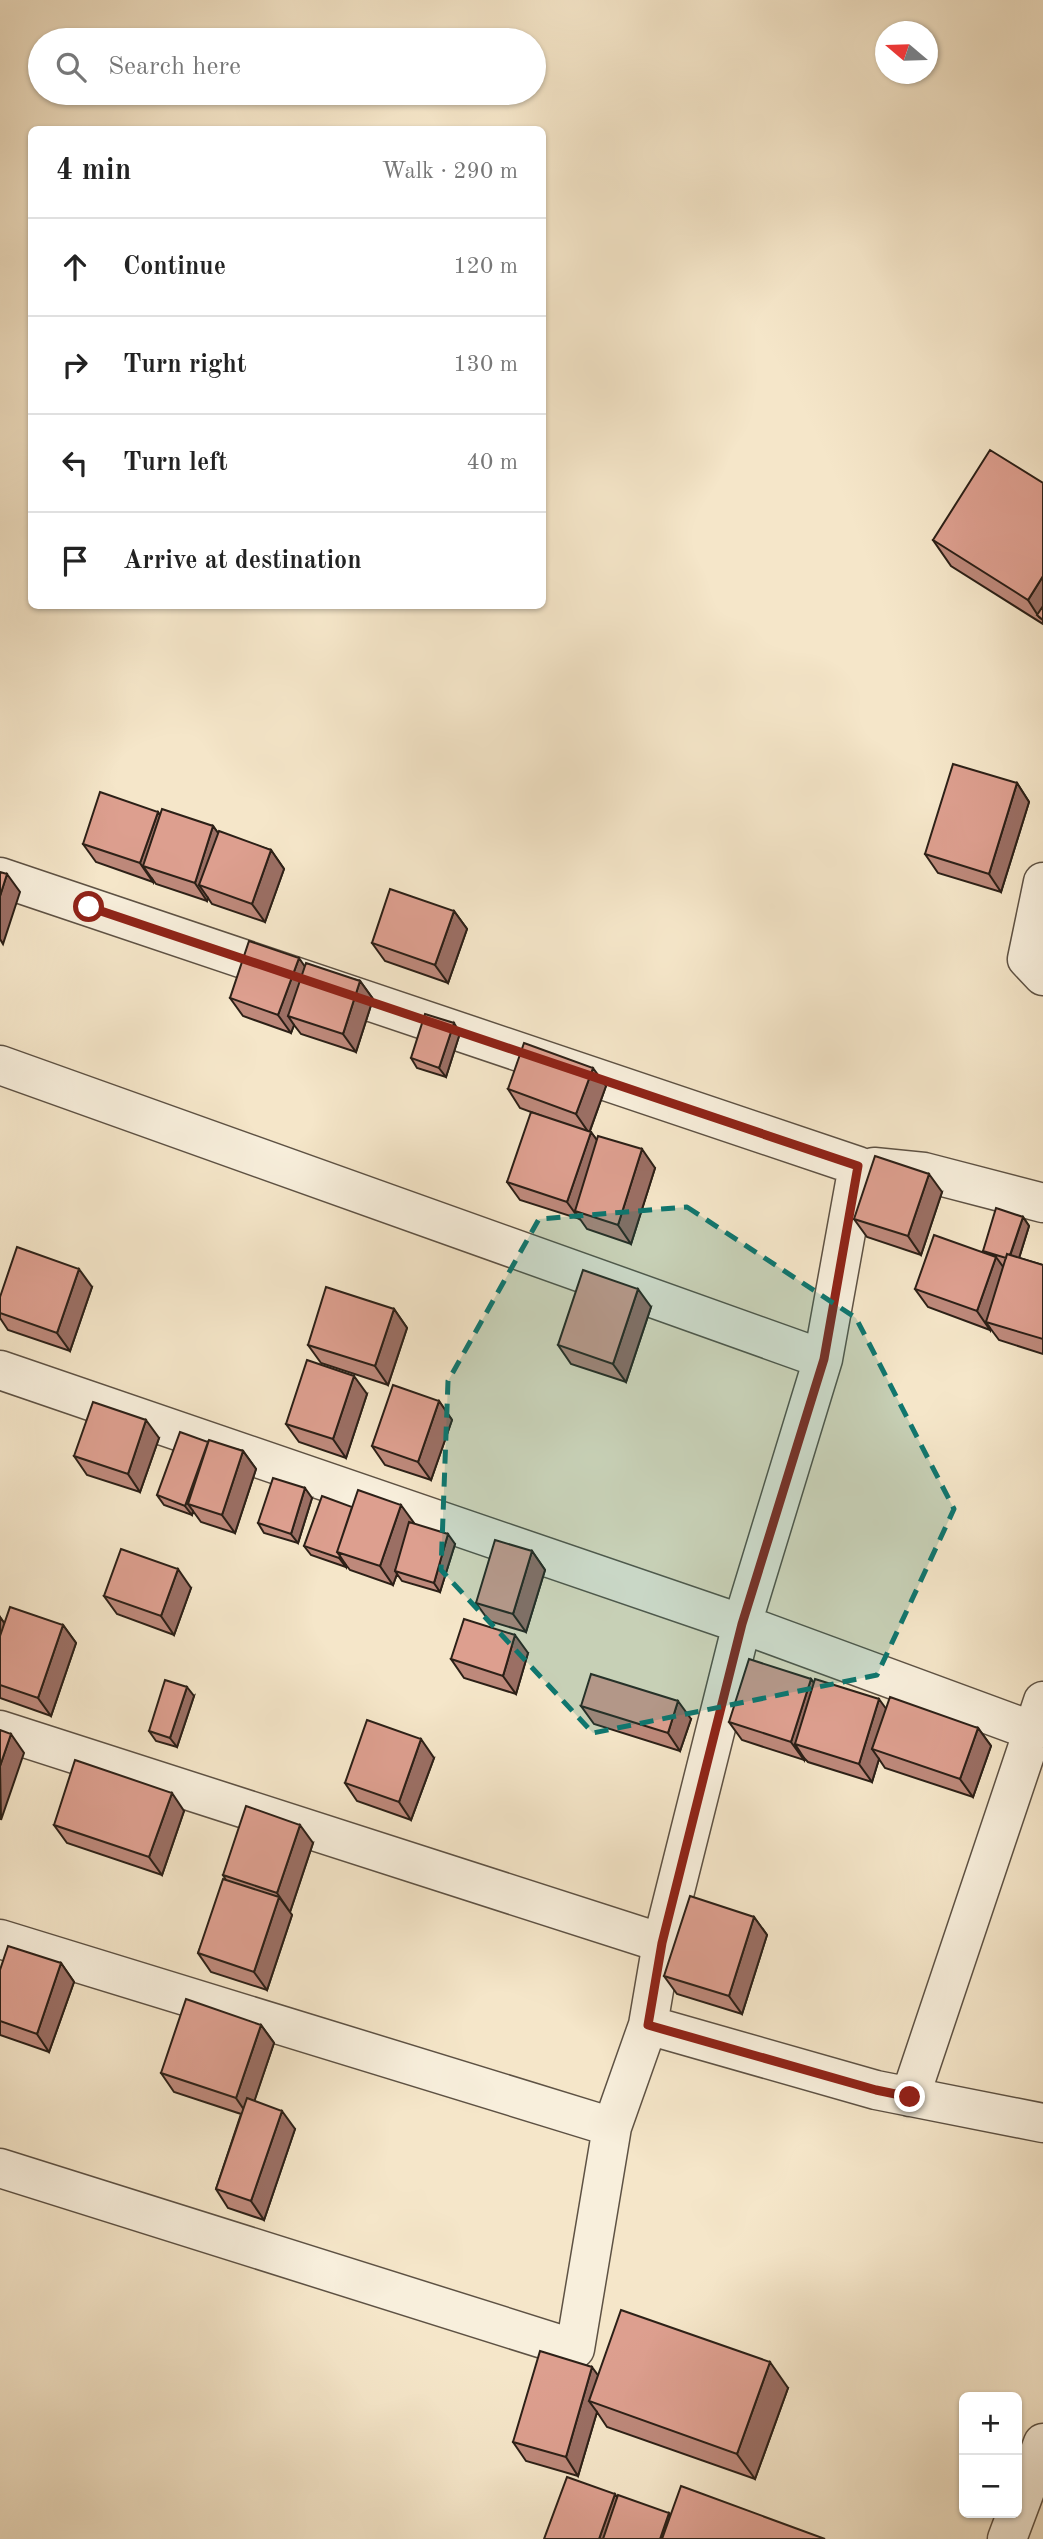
<!DOCTYPE html>
<meta charset="utf-8">
<style>
body{margin:0;font-family:"Old Standard TT",serif;background:#f2f2f2;color:#222}
.controls{position:absolute;right:21px;bottom:21px;display:grid;overflow:hidden;border-radius:10px;box-shadow:0 2px 5px #0004}
.controls button{width:63px;height:63px;display:grid;place-items:center;padding:0;border:0;border-bottom:2px solid #e0e0e0;background:#fff;color:#222;font:35px sans-serif}
.compass{position:absolute;left:875px;top:21px;width:63px;height:63px;border-radius:50%;background:#fff;box-shadow:0 2px 5px #0004;rotate:289deg}
.stop{position:absolute;width:21px;height:21px;margin:-16px;border:5px solid #8f2418;border-radius:50%;background:#fff}
.stop.end{background:#8f2418;border-color:#fff;box-shadow:0 2px 7px #0008}
.list{margin:0;padding:0;list-style:none}
h2{display:flex;justify-content:space-between;align-items:center;height:91px;margin:0;padding:0 28px;font-size:30px}
h2 small{font-size:23px;font-weight:400;color:#767676}
.list li{display:grid;grid-template-columns:46px 1fr auto;gap:21px;align-items:center;box-sizing:border-box;height:98px;padding:0 28px;border-top:2px solid #e0e0e0}
.list b{display:block;font-size:26px;white-space:nowrap}
.list em{font-size:23px;font-style:normal;color:#767676}
.icon{flex:none;width:38px;height:38px;fill:none;stroke:currentColor;stroke-width:2;stroke-linecap:round;stroke-linejoin:round}
.map{position:relative;flex:none;width:1043px;height:2539px;overflow:hidden}
.search{position:absolute;background:#fff;box-shadow:0 2px 5px #0004;left:28px;top:28px;width:518px;height:77px;display:flex;align-items:center;gap:18px;box-sizing:border-box;padding:0 24px;border-radius:38px;color:#767676;font-size:26px}
.panel{position:absolute;background:#fff;box-shadow:0 2px 5px #0004;left:28px;top:126px;width:518px;height:483px;border-radius:10px}
.map>svg:first-child{display:block}
.lines{fill:none;stroke-linecap:round;stroke-linejoin:round}
.street-casing{stroke:#5e5244;stroke-width:41}
.street{stroke:#f8efdc;stroke-width:38}
.wall{fill:#be897b;stroke:#2c2017;stroke-width:2}
.shaded-wall{fill:#9b6f64;stroke:#2c2017;stroke-width:2}
.building{fill:#dd9f8f;stroke:#2c2017;stroke-width:2}
.route{stroke:#8f2418;stroke-width:9}
.marked{fill:#0f766e;fill-opacity:0.2;stroke:#0f766e;stroke-width:5;stroke-dasharray:14 9;stroke-linejoin:round}
</style>
<div class="map">
<svg width="1043" height="2539" viewBox="0 0 1043 2539">
<rect width="100%" height="100%" fill="#f5e6c9"/>
<filter id="stains"><feTurbulence type="fractalNoise" baseFrequency=".00286" numOctaves="4"/><feColorMatrix values="0 0 0 0 .2 0 0 0 0 .09 0 0 0 0 .02 0 0 0 .5 -.17"/></filter>
<radialGradient id="worn" r=".72"><stop offset=".6" stop-color="#630" stop-opacity="0"/><stop offset="1" stop-color="#630" stop-opacity=".3"/></radialGradient>
<g class="lines">
<!-- street casing -->
<g class="street-casing">
<path id="street" d="M0,877L858,1166L823,1359L742,1624L662,1943L648,2025L612,2127L575,2349L0,2168
M1043,882L1027,959L1043,976
M0,1065L823,1359
M874,1167L924,1172L1043,1203
M0,1370L742,1624L1033,1731
M0,1730L662,1943
M0,1939L612,2127
M648,2025L876,2090L1043,2123
M910,2097L1043,1701
M1007,2539L1043,2443"/>
</g>
<!-- street -->
<use href="#street" class="street"/>
</g>
<!-- wall -->
<path class="wall" d="M1043,483V624L951,566L933,540Z
M1017,783L1029,802L1001,892L938,873L925,854Z
M158,812L160,816L213,826L218,833L271,850L284,869L265,922L212,904L208,898L207,901L156,884L153,880V882L96,862L83,844Z
M454,911L467,929L448,983L385,961L372,943Z
M305,967L360,981L373,999L356,1052L301,1034L294,1025L291,1033L243,1016L230,998Z
M460,1033L446,1077L417,1068L411,1058Z
M606,1086L590,1131L597,1140L655,1168L631,1244L587,1229L580,1219L520,1200L507,1182L542,1116L520,1108L508,1089Z
M942,1192L921,1255L867,1237L854,1219Z
M1023,1217L1029,1226L1019,1258L1043,1265V1354L999,1340L990,1328V1330L928,1307L915,1289L985,1253L983,1251Z
M92,1287L70,1351L8,1330L0,1318V1297Z
M651,1307L626,1382L571,1364L558,1345Z
M394,1309L407,1328L388,1385L321,1363L308,1345Z
M367,1394L346,1458L299,1442L286,1424Z
M439,1401L452,1420L431,1480L385,1465L372,1446Z
M159,1438L140,1492L87,1475L74,1456Z
M208,1442L243,1451L256,1469L235,1533L201,1522L193,1511L192,1515L164,1505L157,1495Z
M312,1498L298,1543L264,1533L258,1523Z
M352,1507L413,1524L455,1544L440,1592L402,1581L397,1574L393,1585L350,1570L346,1565V1567L311,1555L304,1546Z
M532,1551L545,1570L526,1632L489,1621L476,1603Z
M191,1588L174,1635L117,1614L104,1596Z
M0,1617L4,1623L63,1625L76,1643L51,1716L0,1698Z
M528,1653L516,1694L464,1678L451,1659Z
M811,1679L814,1683L886,1709L978,1728L991,1746L973,1797L885,1768L879,1759L872,1782L808,1762L804,1758V1760L742,1740L729,1722Z
M194,1696L177,1747L156,1741L149,1731Z
M581,1706L691,1719L680,1751L594,1724Z
M434,1758L411,1820L357,1801L345,1783Z
M184,1811L162,1875L67,1843L54,1825Z
M313,1843L290,1912L289,1911L292,1915L267,1990L211,1972L198,1953L226,1880L223,1875Z
M754,1917L767,1935L742,2014L677,1994L664,1976Z
M61,1963L74,1982L49,2052L0,2035V1970Z
M261,2025L274,2043L254,2101L295,2129L264,2220L228,2208L216,2189L241,2114L174,2092L161,2073Z
M598,2376L788,2388L755,2479L607,2427L597,2412L578,2476L526,2461L513,2442Z"/>
<!-- shaded-wall -->
<path class="shaded-wall" d="M1043,576V620L1039,617L1028,600Z
M1017,783L1029,802L1001,892L989,874Z
M158,812L170,830L143,866L153,880V882L140,863Z
M213,826L226,844L199,885L208,898L207,901L195,883Z
M271,850L284,869L265,922L252,904Z
M7,874L20,892L3,944L0,939V896Z
M454,911L467,929L448,983L435,965Z
M299,958L312,977L288,1016L294,1025L291,1033L278,1015Z
M360,981L373,999L356,1052L343,1034Z
M454,1023L460,1033L446,1077L439,1068Z
M593,1068L606,1086L589,1133L576,1114Z
M591,1132L604,1150L575,1211L580,1220L567,1202Z
M642,1149L655,1168L631,1244L618,1225Z
M929,1174L942,1192L921,1255L908,1236Z
M1023,1217L1029,1226L1016,1268L1009,1259Z
M996,1257L1009,1275L986,1322L990,1328V1330L977,1311Z
M79,1269L92,1287L70,1351L57,1333Z
M638,1289L651,1307L626,1382L613,1364Z
M394,1309L407,1328L388,1385L375,1366Z
M354,1376L367,1394L346,1458L333,1439Z
M439,1401L452,1420L431,1480L418,1462Z
M146,1420L159,1438L140,1492L128,1474Z
M208,1442L214,1452L188,1504L193,1511L192,1515L185,1506Z
M243,1451L256,1469L235,1533L222,1515Z
M305,1488L312,1498L298,1543L291,1534Z
M401,1505L414,1523L395,1571L397,1574L393,1585L380,1566Z
M448,1534L455,1544L440,1592L434,1583Z
M532,1551L545,1570L526,1632L513,1614Z
M340,1556L346,1565V1567L339,1558Z
M178,1569L191,1588L174,1635L161,1616Z
M0,1617L10,1631L0,1657Z
M63,1625L76,1643L51,1716L38,1698Z
M515,1635L528,1653L516,1694L503,1676Z
M811,1679L824,1697L795,1744L804,1758V1760L791,1742Z
M187,1687L194,1696L177,1747L170,1738Z
M879,1699L892,1717L872,1749L879,1759L872,1782L859,1764Z
M678,1701L691,1719L680,1751L668,1733Z
M978,1728L991,1746L973,1797L960,1779Z
M11,1734L24,1753L1,1820L0,1766Z
M421,1739L434,1758L411,1820L399,1802Z
M172,1793L184,1811L162,1875L149,1857Z
M300,1825L313,1843L290,1912L277,1893Z
M279,1897L292,1915L267,1990L254,1972Z
M754,1917L767,1935L742,2014L729,1996Z
M61,1963L74,1982L49,2052L37,2034Z
M261,2025L274,2043L249,2117L236,2098Z
M282,2111L295,2129L264,2220L251,2201Z
M770,2362L788,2388L755,2479L737,2454Z
M592,2367L605,2385L589,2401L597,2412L578,2476L566,2457Z
M615,2494L628,2513L618,2539H599Z
M669,2513L682,2531L679,2539H660Z"/>
<!-- building -->
<path class="building" d="M990,450L1043,483V576L1028,600L933,540Z
M1043,606V620L1037,615Z
M953,764L1017,783L989,874L925,854Z
M100,792L158,812L140,863L83,844Z
M162,809L213,826L195,883L143,866Z
M219,831L271,850L252,904L199,885Z
M0,872L7,874L0,896Z
M390,889L454,911L435,965L372,943Z
M249,941L299,958L278,1015L230,998Z
M306,963L360,981L343,1034L288,1016Z
M425,1014L454,1023L439,1068L411,1058Z
M524,1043L593,1068L576,1114L508,1089Z
M531,1112L591,1132L567,1202L507,1182Z
M598,1136L642,1149L618,1225L575,1211Z
M875,1156L929,1174L908,1236L854,1219Z
M996,1208L1023,1217L1010,1255L1007,1254L1006,1258L983,1251Z
M934,1235L996,1257L977,1311L915,1289Z
M17,1247L79,1269L57,1333L0,1313V1297Z
M1007,1254L1043,1265V1339L986,1322Z
M583,1270L638,1289L613,1364L558,1345Z
M326,1287L394,1309L375,1366L308,1345Z
M307,1360L354,1376L333,1439L286,1424Z
M393,1385L439,1401L418,1462L372,1446Z
M93,1402L146,1420L128,1474L74,1456Z
M180,1432L208,1442L185,1506L157,1495Z
M209,1440L243,1451L222,1515L188,1504Z
M273,1478L305,1488L291,1534L258,1523Z
M358,1490L401,1505L380,1566L337,1552Z
M322,1496L352,1507L337,1552L340,1556L339,1558L304,1546Z
M409,1522L448,1534L434,1583L395,1571Z
M495,1540L532,1551L513,1614L476,1603Z
M121,1549L178,1569L161,1616L104,1596Z
M10,1607L63,1625L38,1698L0,1685V1636Z
M464,1619L515,1635L503,1676L451,1659Z
M749,1659L811,1679L791,1742L729,1722Z
M591,1674L678,1701L668,1733L581,1706Z
M815,1679L879,1699L859,1764L795,1744Z
M165,1680L187,1687L170,1738L149,1731Z
M890,1697L978,1728L960,1779L872,1749Z
M367,1720L421,1739L399,1802L345,1783Z
M0,1730L11,1734L0,1766Z
M75,1760L172,1793L149,1857L54,1825Z
M246,1806L300,1825L277,1893L223,1875Z
M223,1879L279,1897L254,1972L198,1953Z
M690,1896L754,1917L729,1996L664,1976Z
M8,1946L61,1963L37,2034L0,2021V1970Z
M186,1999L261,2025L236,2098L161,2073Z
M247,2098L282,2111L251,2201L216,2189Z
M621,2310L770,2362L737,2454L589,2401Z
M540,2351L592,2367L566,2457L513,2442Z
M567,2477L615,2494L599,2539H544Z
M681,2486L825,2539H662Z
M618,2495L669,2513L660,2539H603Z"/>
<g class="lines">
<!-- route -->
<path class="route" d="M89,907L858,1166L824,1359L742,1624L662,1943L648,2025L876,2090L910,2097"/>
</g>
<!-- marked area -->
<path class="marked" d="M687,1207L856,1318L954,1509L877,1675L593,1733L441,1570L448,1381L539,1219Z"/>
<rect width="100%" height="100%" filter="url(#stains)"/>
<rect width="100%" height="100%" fill="url(#worn)"/>
</svg>
<div class="controls">
<button>+</button>
<button>−</button>
</div>
<svg class="compass" viewBox="-18 -18 36 36"><path d="M0-13l5 13h-10z" fill="#e53935"/><path d="M0 13l5-13h-10z" fill="#767676"/></svg>
<div class="stop" style="left:89px;top:907px"></div>
<div class="stop end" style="left:910px;top:2097px"></div>
<div class="search"><svg class="icon" aria-label="search" viewBox="0 0 24 24"><circle cx="10" cy="10" r="6"/><path d="M15 15l6 6"/></svg>Search here</div>
<section class="panel">
<h2>4 min<small>Walk · 290 m</small></h2>
<ul class="list">
<li><svg class="icon" aria-label="ahead" viewBox="0 0 24 24"><path d="M12 20V5M6 11l6-6 6 6"/></svg><div><b>Continue</b></div><em>120 m</em></li>
<li><svg class="icon" aria-label="right" viewBox="0 0 24 24"><path d="M7 20v-9h11M14 6l5 5-5 5"/></svg><div><b>Turn right</b></div><em>130 m</em></li>
<li><svg class="icon" aria-label="left" viewBox="0 0 24 24"><path d="M17 20v-9H6M10 6l-5 5 5 5"/></svg><div><b>Turn left</b></div><em>40 m</em></li>
<li><svg class="icon" aria-label="arrive" viewBox="0 0 24 24"><path d="M6 21V4h12l-3 4 3 4H6"/></svg><div><b>Arrive at destination</b></div></li>
</ul>
</section>
</div>
